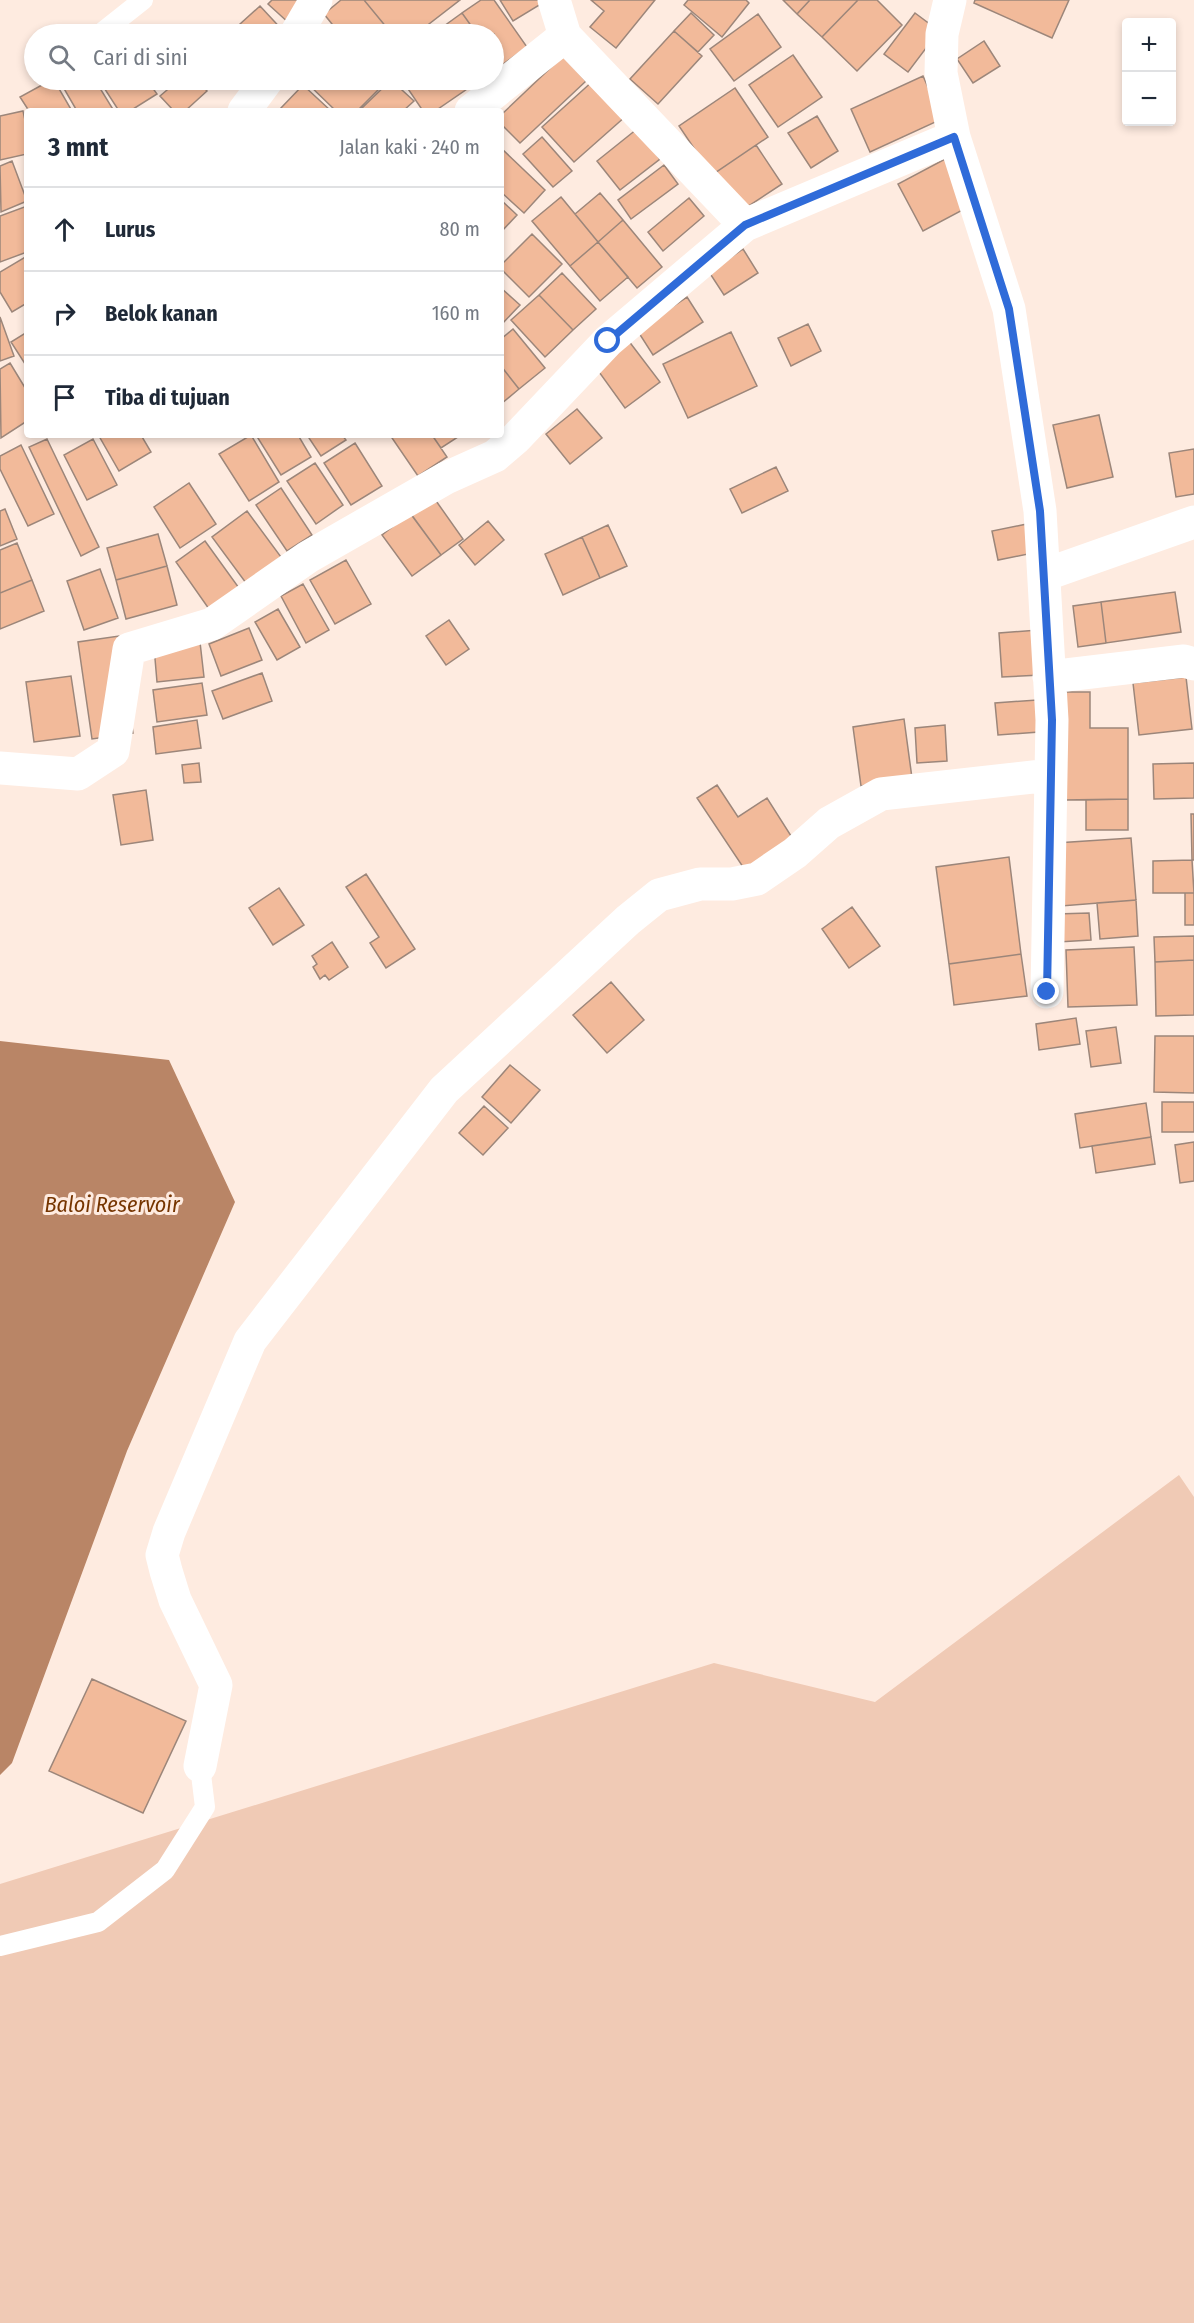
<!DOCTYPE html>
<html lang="id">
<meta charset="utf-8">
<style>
body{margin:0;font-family:"Fira Sans Condensed",sans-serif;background:#f2f2f3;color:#1f2937}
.controls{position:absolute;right:18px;top:18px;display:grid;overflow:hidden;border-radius:6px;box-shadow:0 3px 9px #0003}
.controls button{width:54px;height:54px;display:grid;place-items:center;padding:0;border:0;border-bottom:2px solid #e0e1e3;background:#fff;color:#1f2937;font:30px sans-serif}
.stop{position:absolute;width:18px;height:18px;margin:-14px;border:4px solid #2f6bd9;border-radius:50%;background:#fff}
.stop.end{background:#2f6bd9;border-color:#fff;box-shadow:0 2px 6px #0008}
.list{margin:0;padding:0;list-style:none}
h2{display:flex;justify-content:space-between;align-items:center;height:78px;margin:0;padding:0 24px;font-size:26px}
h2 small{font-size:20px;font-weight:400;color:#747a83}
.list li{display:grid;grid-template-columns:39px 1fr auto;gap:18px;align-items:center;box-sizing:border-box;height:84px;padding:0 24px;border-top:2px solid #e0e1e3}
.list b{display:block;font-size:22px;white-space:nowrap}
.list em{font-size:20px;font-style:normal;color:#747a83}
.icon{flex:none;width:33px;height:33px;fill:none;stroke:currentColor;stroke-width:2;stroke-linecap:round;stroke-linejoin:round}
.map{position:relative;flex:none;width:1194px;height:2323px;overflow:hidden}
.search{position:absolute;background:#fff;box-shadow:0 3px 9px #0003;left:24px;top:24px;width:480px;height:66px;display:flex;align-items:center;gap:15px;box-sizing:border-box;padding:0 21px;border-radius:33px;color:#747a83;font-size:22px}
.panel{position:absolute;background:#fff;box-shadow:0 3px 9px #0003;left:24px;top:108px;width:480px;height:330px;border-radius:6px}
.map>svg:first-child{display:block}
.green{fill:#f0cab5}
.water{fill:#b98566}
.building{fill:#f2ba9a;stroke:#9c867a;stroke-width:1.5}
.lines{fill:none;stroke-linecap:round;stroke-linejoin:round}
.service{stroke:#fff;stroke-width:20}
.minor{stroke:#fff;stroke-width:33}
.route{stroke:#2f6bd9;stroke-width:8}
.labels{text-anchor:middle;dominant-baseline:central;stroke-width:6;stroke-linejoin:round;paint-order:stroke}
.water-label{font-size:22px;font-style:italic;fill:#763500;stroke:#feebe0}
</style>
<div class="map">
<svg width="1194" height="2323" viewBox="0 0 1194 2323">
<rect width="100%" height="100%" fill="#feebe0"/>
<!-- green -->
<path class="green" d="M1179,1475L1194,1497V2323H0V1884L714,1663L875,1702Z"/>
<!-- water -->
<path class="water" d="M0,1041L169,1060L235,1202L127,1451L12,1763L0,1775Z"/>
<!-- building -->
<path class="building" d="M272,0H312L290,24L268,4Z
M341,0H364L392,34H340L324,14Z
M364,0H460L416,34H392Z
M481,0H494L527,47L499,67L494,58V34H477L462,13Z
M500,0H539L541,4L513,21Z
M591,0H655L616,48L590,27L604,11Z
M688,0H746L749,3L722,37L684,5Z
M783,0H810L797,14Z
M810,0H858L822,37L797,14Z
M858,0H877L902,25L857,71L822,37Z
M975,0H1069L1052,38L974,3Z
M260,6L286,34H229Z
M462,13L477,34H433Z
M691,13L714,35L698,52L674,31Z
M915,13L939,31L908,72L884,54Z
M758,14L781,47L734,81L710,49Z
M674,31L702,56L658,104L630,79Z
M984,41L1000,66L973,83L957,59Z
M793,55L822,97L778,127L749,85Z
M563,56L586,81L520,143L501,124V115Z
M923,76L942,119L870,152L851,109Z
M51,80H54L72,111H29L20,97Z
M59,80H95L114,111H77Z
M99,80H147L157,94L130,111H119Z
M169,80H197L207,91L185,111H174L160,96L174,84Z
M308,80H373L381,87L357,111H336L306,82Z
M391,80L414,101L403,111H359Z
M402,80H461L467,89L435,111H423Z
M594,80L626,116L574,162L542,127Z
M303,85L331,111H282L280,109Z
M735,88L768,137L712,175L679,126Z
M23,111L27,129V154L0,160V116Z
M817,116L838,151L811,168L788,133Z
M637,129L660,159L620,190L597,161Z
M542,137L572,171L553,187L523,154Z
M756,145L782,184L738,213L712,175Z
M501,148L545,190L524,213L501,192Z
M947,158L972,205L923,231L898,184Z
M12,161L27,201L1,212L0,166Z
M664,165L678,184L631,219L618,200Z
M600,193L623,220L598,242L575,214Z
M561,197L598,242L570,266L532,221Z
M689,198L704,216L663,251L648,232Z
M501,200L517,215L501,232Z
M27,206V252L0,262V216Z
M623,220L662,267L637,288L598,242Z
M532,234L562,264L529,297L501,269V265Z
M598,242L628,277L600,301L570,266Z
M743,249L758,273L724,295L709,272Z
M27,256V303L12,312L0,292V272Z
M562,273L596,309L573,330L539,295Z
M501,288L520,305L501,325Z
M539,295L573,330L545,357L511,320Z
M687,297L703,322L653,355L637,330Z
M0,317L14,356L0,361Z
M808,324L821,351L791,366L778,338Z
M513,329L545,368L519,389L501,366V339Z
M27,332V367L11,342Z
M731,332L757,386L688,418L663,364Z
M628,340L660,382L625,408L594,365Z
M10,363L27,391V421L1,438L0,369Z
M501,366L519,389L501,404Z
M577,409L602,438L570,464L546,434Z
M1099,415L1113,477L1067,488L1053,425Z
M101,435H141L151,452L119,471L99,436Z
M251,435L279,482L249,501L219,454Z
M256,435H298L311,457L281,475Z
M307,435H342L346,440L321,456Z
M390,435H432L447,457L418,476Z
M432,435H461L441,448Z
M47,439L99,547L81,556L29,447Z
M93,439L117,485L87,500L64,455Z
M355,443L382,486L351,505L324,463Z
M21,445L54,514L28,526L0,469V456Z
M1194,449V494L1176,497L1169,453Z
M315,463L343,505L316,524L287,481Z
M776,467L788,491L742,513L730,489Z
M189,483L216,524L180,548L154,507Z
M281,488L312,535L287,551L256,505Z
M434,498L463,539L441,555L411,514Z
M5,509L17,539L0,546V511Z
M247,511L281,557L246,583L212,537Z
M410,513L441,555L412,576L382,535Z
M488,521L504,540L475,565L459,545Z
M1027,524L1033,553L998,560L992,531Z
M608,525L627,566L600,578L582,537Z
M158,534L167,566L116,580L107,548Z
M582,537L600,578L563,595L545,554Z
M205,541L239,588L209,609L176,562Z
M17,543L32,580L0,593V550Z
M346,560L371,604L335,624L310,580Z
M167,566L177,605L126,619L116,580Z
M100,569L118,618L84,630L67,581Z
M32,580L44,611L0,629V593Z
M303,584L329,630L306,643L281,596Z
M1175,592L1181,632L1106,643L1101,602Z
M1101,602L1106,643L1078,647L1073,606Z
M278,609L300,647L277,660L255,622Z
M449,620L469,649L446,665L426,636Z
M249,628L262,660L221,676L209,644Z
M1038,630L1041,675L1002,677L999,633Z
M119,636L133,733L92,739L78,642Z
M200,642L204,677L157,682L154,647Z
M262,673L272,701L223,719L212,691Z
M71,676L80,736L34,742L26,682Z
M1186,677L1192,729L1139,735L1133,683Z
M202,683L207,715L157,722L153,690Z
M1062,692H1090V728H1128V799L1062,800Z
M1037,700L1039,732L998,735L995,703Z
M904,719L912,778L861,786L853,727Z
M197,720L201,748L156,754L153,727Z
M945,725L947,761L917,763L915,728Z
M199,763L201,782L184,783L182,765Z
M1194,763V798L1154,799L1153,764Z
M717,785L738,817L767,798L793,839L745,870L697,798Z
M146,790L153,840L121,845L113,795Z
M1128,799V830H1086V800Z
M1191,814H1194V860H1192Z
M1131,838L1136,900L1061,906L1056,843Z
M1009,857L1021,954L949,964L936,867Z
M1192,860L1194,893H1153V861Z
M366,874L415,949L386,968L370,943L379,937L346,887Z
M279,888L304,925L273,945L249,908Z
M1185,893H1194V925H1185Z
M1136,900L1138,936L1100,939L1097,903Z
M852,907L880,946L849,968L822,929Z
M1089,913L1091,940L1058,942L1056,914Z
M1194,936V960L1155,962L1154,937Z
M332,942L348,967L329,980L325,975L320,979L313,967L317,964L312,956Z
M1134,947L1137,1005L1068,1007L1066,950Z
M1021,954L1027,996L954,1005L949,964Z
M1194,960V1015L1156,1016L1155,962Z
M611,982L644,1020L607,1053L573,1015Z
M1076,1018L1080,1044L1039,1050L1036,1024Z
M1116,1027L1121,1063L1091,1067L1086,1031Z
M1155,1036H1194V1093L1154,1092Z
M510,1065L540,1090L511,1123L482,1097Z
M1162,1102H1194V1132H1162Z
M1146,1103L1151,1137L1080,1148L1075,1114Z
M484,1106L508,1128L483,1155L459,1133Z
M1151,1137L1155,1164L1096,1173L1092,1146Z
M1194,1142V1181L1180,1183L1175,1145Z
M92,1679L186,1721L143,1813L49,1771Z"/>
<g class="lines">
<!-- service -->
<path class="service" d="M100,34L143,0
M0,1946L98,1922L165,1870L205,1807L200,1766"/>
<!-- minor -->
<path class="minor" d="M554,0L565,36L745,225
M950,0L942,34L941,73L954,137L1009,309L1040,511L1052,720L1047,992
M296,34L316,0
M244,111L267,80
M471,111L565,36
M1044,575L1194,522
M1049,677L1184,661L1194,664
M0,768L78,774L113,751L129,649L212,624L308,557L446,478L495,456L516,438L608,341L745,225L954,137
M200,1766L216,1685L175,1600L166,1571L162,1555L169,1532L250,1341L444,1090L628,920L659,895L700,884H732L757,879L795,853L829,823L881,794L1051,775"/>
</g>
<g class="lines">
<!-- route -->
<path class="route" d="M608,341L745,225L954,137L1009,309L1040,511L1052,720L1047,992"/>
</g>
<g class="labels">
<!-- water labels -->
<g class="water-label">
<text x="112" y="1204">Baloi Reservoir</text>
</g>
</g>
</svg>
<div class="controls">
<button>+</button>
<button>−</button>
</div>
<div class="stop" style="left:608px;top:341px"></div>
<div class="stop end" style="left:1047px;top:992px"></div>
<div class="search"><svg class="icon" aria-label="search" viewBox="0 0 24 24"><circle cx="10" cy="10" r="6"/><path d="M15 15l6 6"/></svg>Cari di sini</div>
<section class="panel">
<h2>3 mnt<small>Jalan kaki · 240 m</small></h2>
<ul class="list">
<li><svg class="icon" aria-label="ahead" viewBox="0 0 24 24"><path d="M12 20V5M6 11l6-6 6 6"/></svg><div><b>Lurus</b></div><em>80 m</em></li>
<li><svg class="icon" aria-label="right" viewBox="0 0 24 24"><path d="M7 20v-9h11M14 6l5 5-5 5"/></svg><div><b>Belok kanan</b></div><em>160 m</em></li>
<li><svg class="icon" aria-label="arrive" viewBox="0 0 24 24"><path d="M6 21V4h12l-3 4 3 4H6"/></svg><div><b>Tiba di tujuan</b></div></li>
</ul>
</section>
</div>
